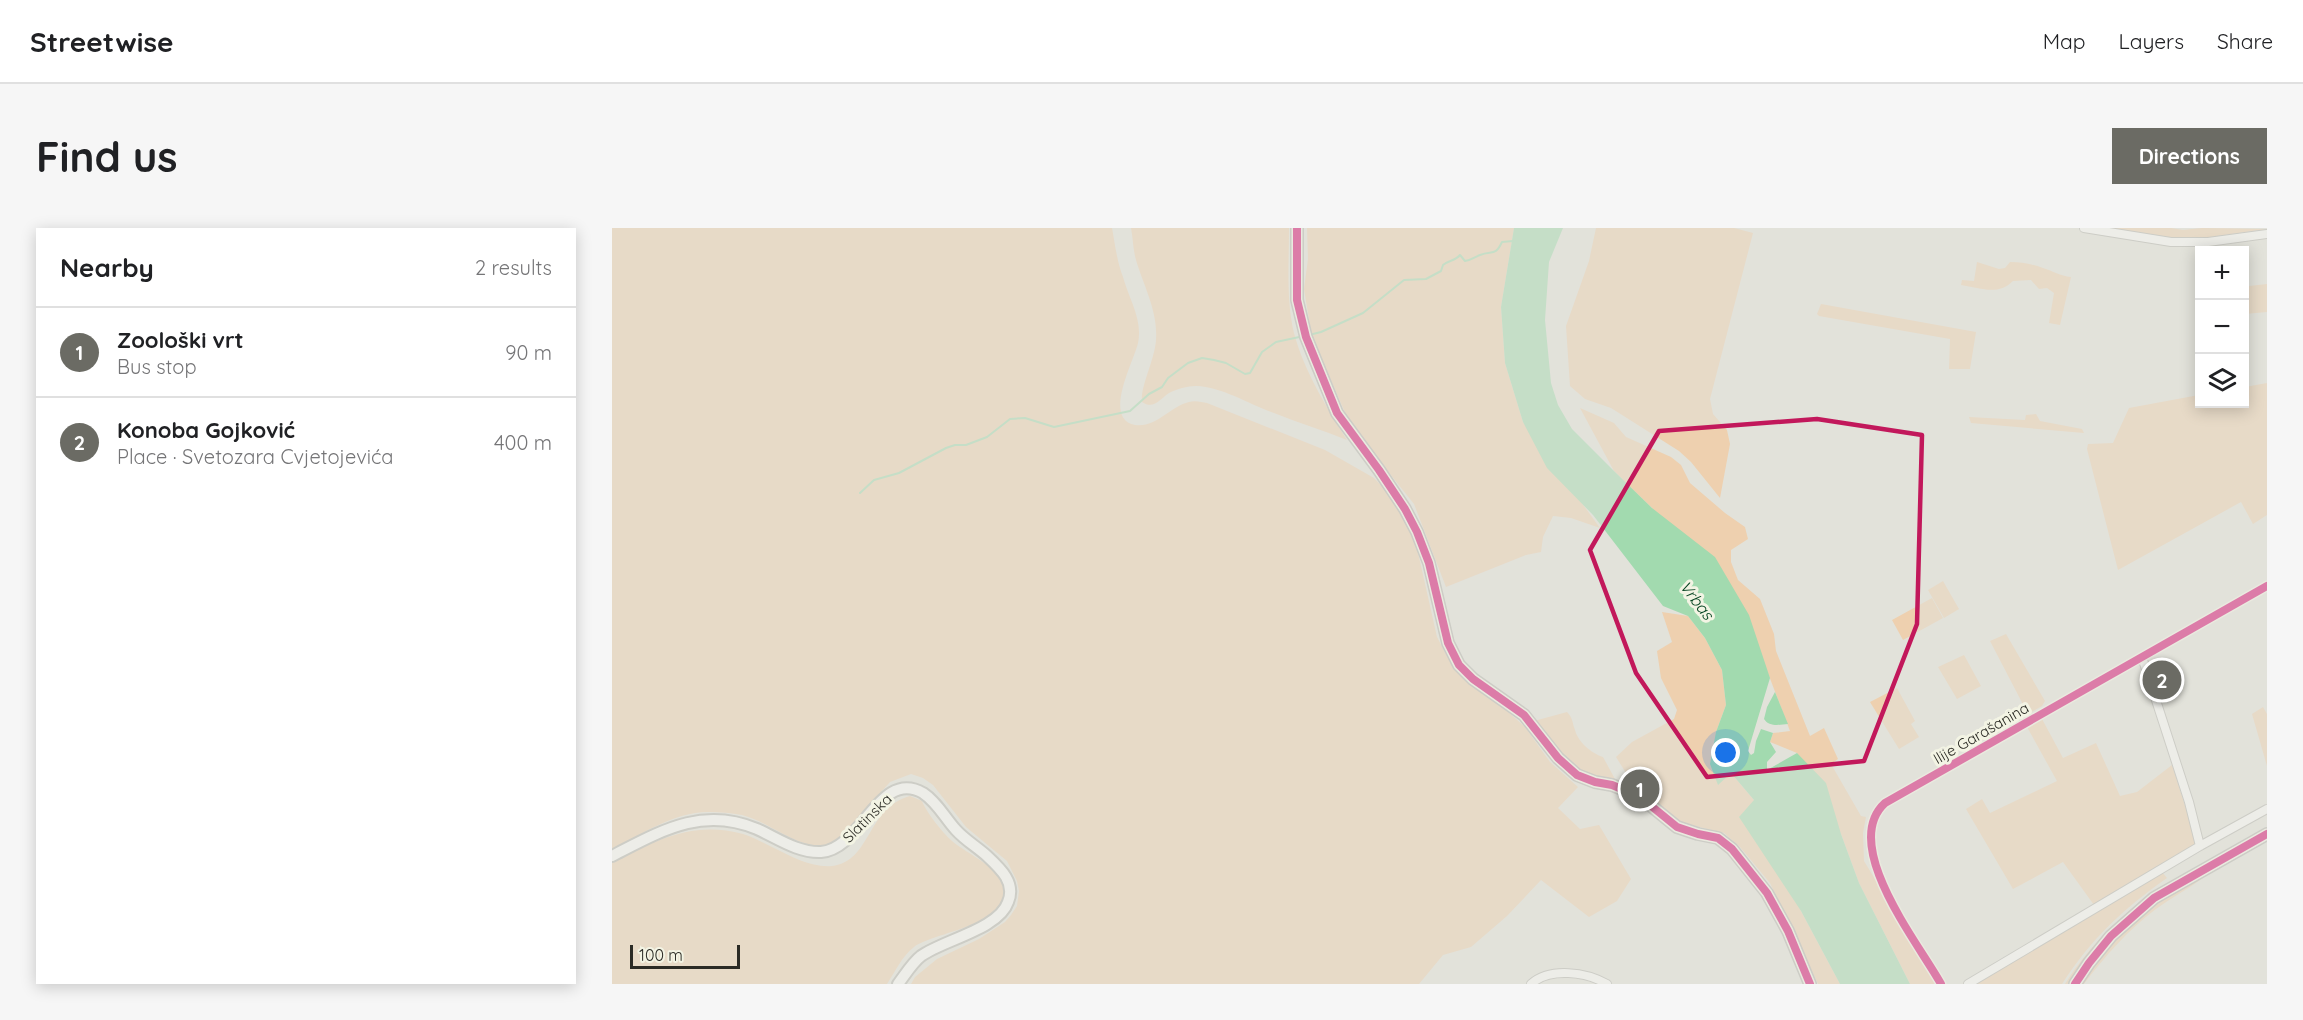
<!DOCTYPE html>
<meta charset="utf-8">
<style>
body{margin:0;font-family:Quicksand,sans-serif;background:#f6f6f6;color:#202124}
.controls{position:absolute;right:18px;top:18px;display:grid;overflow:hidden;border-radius:0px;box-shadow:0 3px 15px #0003}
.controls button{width:54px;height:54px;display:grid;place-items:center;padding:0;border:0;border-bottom:2px solid #e0e0e0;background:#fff;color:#202124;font:30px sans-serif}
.scale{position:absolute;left:18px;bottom:15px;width:110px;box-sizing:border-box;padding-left:6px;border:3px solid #2b2b25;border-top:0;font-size:16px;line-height:21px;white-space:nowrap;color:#2b2b25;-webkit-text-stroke:4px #f3f4e4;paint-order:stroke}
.you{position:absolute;left:1114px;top:525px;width:21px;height:21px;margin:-15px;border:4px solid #fff;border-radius:50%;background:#1a73e8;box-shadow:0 0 0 9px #1a73e833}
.badge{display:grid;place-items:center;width:39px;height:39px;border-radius:50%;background:#6b6b64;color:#fff;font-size:20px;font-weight:700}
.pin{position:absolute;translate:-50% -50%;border:3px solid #fff;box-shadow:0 2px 6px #0006}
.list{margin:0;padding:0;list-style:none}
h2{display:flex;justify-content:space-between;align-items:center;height:78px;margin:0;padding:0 24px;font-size:26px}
h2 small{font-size:20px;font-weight:400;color:#757577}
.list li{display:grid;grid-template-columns:39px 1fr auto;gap:18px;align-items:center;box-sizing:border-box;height:90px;padding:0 24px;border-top:2px solid #e0e0e0}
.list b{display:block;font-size:22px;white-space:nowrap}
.list p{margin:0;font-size:20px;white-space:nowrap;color:#757577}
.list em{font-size:20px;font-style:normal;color:#757577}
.icon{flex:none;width:33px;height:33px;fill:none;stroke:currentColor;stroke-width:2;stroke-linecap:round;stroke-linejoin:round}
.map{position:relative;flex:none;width:1655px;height:756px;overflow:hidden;border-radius:0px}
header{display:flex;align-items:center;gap:36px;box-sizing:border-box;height:84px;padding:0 30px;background:#fff;border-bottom:2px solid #e0e0e0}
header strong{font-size:28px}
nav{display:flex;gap:33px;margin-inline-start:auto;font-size:21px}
.intro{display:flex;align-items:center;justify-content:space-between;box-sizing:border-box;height:144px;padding:0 36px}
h1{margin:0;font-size:42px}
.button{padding:15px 27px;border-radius:0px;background:#6b6b64;color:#fff;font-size:21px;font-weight:700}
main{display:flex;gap:36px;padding:0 36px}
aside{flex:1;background:#fff;border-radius:0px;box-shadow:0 3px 15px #0003}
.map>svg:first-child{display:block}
.green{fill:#eed0af}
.water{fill:#a2daaf}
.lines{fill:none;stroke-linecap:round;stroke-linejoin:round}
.stream{stroke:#a2daaf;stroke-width:2}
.street-casing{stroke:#b3b3ad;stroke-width:10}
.secondary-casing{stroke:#b3b3ad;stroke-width:14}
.street{stroke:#fbfbf9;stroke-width:8}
.secondary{stroke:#fbfbf9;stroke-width:10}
.cycleway-casing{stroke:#f3f4e4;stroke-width:11}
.cycleway{stroke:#d6006c;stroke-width:8}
.marked{fill:none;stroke:#c2185b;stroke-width:4.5;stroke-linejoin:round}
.labels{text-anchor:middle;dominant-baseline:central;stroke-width:6;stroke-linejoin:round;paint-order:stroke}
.street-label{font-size:15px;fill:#2b2b25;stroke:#f3f4e4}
.water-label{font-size:16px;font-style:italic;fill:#054521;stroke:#f3f4e4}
</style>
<header>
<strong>Streetwise</strong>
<nav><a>Map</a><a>Layers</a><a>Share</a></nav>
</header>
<div class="intro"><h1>Find us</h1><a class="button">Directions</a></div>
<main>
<aside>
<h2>Nearby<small>2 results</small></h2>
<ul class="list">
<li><span class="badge">1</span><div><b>Zoološki vrt</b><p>Bus stop</p></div><em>90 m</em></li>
<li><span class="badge">2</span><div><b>Konoba Gojković</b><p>Place · Svetozara Cvjetojevića</p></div><em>400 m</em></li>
</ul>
</aside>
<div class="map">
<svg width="1655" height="756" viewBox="0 0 1655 756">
<rect width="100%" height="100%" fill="#e2e2da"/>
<!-- green -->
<path class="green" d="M0,0H500C503,16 505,34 511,49C517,71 531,92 526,115C522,133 490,191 523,197C544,200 559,178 577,174C583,172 590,174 595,175L713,222L762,250L787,276L802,307L825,409L836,430L849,448L885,474L913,499L938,534L966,559L946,580L968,601L987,597L1019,651L1005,673L977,689L929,652L895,688L859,719L831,727L807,756H299L303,749L325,731L367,711L393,694L399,687L405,678L407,663L405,653L395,633L354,599L321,557L311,550L299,546L278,554L224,615C190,627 162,595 130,587C120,585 108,584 98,584C63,583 30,606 0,622Z
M519,0H677C677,35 674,72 682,105C692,143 715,180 735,212C711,202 686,195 662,185C636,176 611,159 584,158C575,158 565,161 557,165C548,171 542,182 530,174C528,159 543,131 544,112C546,83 532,59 524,32C521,22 521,10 519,0Z
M695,0H902L889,79L893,135L911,194L988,300L959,290L941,288L931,309L929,324L914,327L834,359L802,276L738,196L700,109L692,61L696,31Z
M984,0H1122L1141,5L1098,171L1101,186L1115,202L1118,216L1108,270L1079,234L1067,223L999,180L973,171L958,158L954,98L977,33Z
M1492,0H1559L1571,2L1590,0L1655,1L1577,12Z
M1365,34L1387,41L1393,40L1398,34C1410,34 1420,36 1431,40C1441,43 1448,48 1459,49L1448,97L1437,95L1442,65L1435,60L1427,61L1419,52L1401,53C1386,68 1369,60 1349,57L1350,52L1362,53Z
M1655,56V84L1633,86V66L1637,58Z
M1209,76L1364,104L1358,141H1337L1338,111L1207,88L1205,86Z
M1655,155V287L1641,296L1629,274L1506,342L1475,221L1476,216L1501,215L1517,180L1587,167L1588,176H1632L1633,159Z
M968,180L1002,195L1014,209L1059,229L1069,237L1078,255L1113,285L1133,299L1136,311L1119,322V334L1126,352L1148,371L1162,406L1164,423L1198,508L1212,500L1226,531L1219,536L1249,588L1254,589L1251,605L1252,633L1320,745L1324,756H1298L1247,655L1229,606L1185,525L1158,514L1161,505L1178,503L1154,440L1040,280L1002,243Z
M1424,186L1428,193L1470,201L1472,205L1359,195L1357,189L1413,192L1414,187Z
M1331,353L1347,381L1332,390L1316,362Z
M1320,370L1331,390L1291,412L1280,392Z
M1050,384L1076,388L1093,410L1110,442L1114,477L1104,504L1106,556L1119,545L1142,572L1189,683L1228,756H1206L1158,655L1128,619L1112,605L1071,595L1065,591L1019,553L1004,529L1020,514L1062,491L1065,482L1049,450L1045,423L1060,414Z
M1394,406L1433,473L1430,478L1416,486L1378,413Z
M1352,427L1369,458L1345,471L1326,439Z
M1285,460L1303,493L1299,496L1307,509L1287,521L1258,474Z
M1651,479L1655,486V538L1640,486Z
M955,484C961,490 960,494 963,502C966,514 979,525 991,529L1003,551L977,547L965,542L922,493Z
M1430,491L1451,530L1484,515L1508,568L1525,564L1560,537L1584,612L1583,618L1552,635L1547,641L1482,677L1451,634L1401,661L1354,581L1370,571L1378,585L1445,553L1415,499Z
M298,568L310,573C314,584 331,605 340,613C355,626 391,641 394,661C400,696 323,704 302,719C290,728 283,744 275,756H0V633C45,613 80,592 131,606C142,609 153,616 164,621C180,629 201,640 220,638C260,633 254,580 298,568Z
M1550,644L1555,650C1511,681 1479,711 1450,756H1361Z
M1587,649L1591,650C1576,661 1559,670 1544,681C1516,702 1493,728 1472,756H1467L1499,715L1541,678Z
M1552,657L1458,756H1453C1479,715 1512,684 1552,657Z"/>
<!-- water -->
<path class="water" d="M902,0H951L937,34L933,92L939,155L946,177L960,201L1002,243L1040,280L1103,329L1137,387L1158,450L1136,523L1139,527L1142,525L1144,513L1149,501L1161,505L1158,514L1164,524L1155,534V542L1185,525L1214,555L1229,606L1247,655L1298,756H1228L1189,683L1127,589L1142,572L1119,545L1106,557L1098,536L1104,504L1114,477L1110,442L1093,410L1076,388L1051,378L981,287L935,240L911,194L893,135L889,79Z
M1163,464L1176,496C1167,497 1157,499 1152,491L1155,479Z"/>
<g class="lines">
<!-- stream -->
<path class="stream" d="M697,107L709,104L751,85L792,52L814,51L829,43L831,37C837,32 843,33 848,27L853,33C860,32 863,29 868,27C880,22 883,29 890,14L901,13
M248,265L262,252L287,245L334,220L343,217H354L375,209L398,191L413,190L442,199L518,183L537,166L550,159L556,150L576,135L590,130L602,132L614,135L633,146L638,145L650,124L664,114L692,108"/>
<!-- street casing -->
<g class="street-casing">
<path id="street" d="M1472,0L1559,14H1596L1655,6
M1530,429L1577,574L1588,618
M919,756C938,739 974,744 995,756
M1329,756C1307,716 1227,617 1273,575L1655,358
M1356,756L1588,618L1655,581"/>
</g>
<!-- secondary casing -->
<g class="secondary-casing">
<path id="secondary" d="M685,0V72L694,109L725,185L767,242L793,281L805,304L817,335L836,415L847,437L861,451L912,487L946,530L965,547L983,554L1000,557L1027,568L1065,599L1086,606L1106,610L1120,621L1155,665L1176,703L1198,756
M0,628C49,603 90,578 145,601C165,610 186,625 209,624C250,621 267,540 311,565C325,574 333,590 344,602C353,612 365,619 375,628C389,641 404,655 396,674C387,701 331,712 309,728C300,735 293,747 286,756
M1463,756L1477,735L1499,708L1542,670L1655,606"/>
</g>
<!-- street -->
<use href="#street" class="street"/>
<!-- secondary -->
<use href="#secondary" class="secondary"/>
<!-- cycleway casing -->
<g class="cycleway-casing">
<path id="cycleway" d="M685,0V72L694,109L725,185L767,242L793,281L805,304L817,335L836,415L847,437L861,451L912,487L946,530L965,547L983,554L1000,557L1027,568L1065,599L1086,606L1106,610L1120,621L1155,665L1176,703L1198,756
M1329,756C1307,716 1227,617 1273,575L1655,358
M1463,756L1477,735L1499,708L1542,670L1655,606"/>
</g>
<!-- cycleway -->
<use href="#cycleway" class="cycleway"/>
</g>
<!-- marked area -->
<path d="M0 0H1655V756H0ZM1205,191L1310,207L1305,396L1252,533L1095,549L1024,445L978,322L1047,203Z" fill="#e2e2da" fill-opacity=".55" fill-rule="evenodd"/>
<path class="marked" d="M1205,191L1310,207L1305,396L1252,533L1095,549L1024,445L978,322L1047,203Z"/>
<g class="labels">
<!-- street labels -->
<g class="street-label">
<text transform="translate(1369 505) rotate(-30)">Ilije Garašanina</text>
<text transform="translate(255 590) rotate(-45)">Slatinska</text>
</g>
<!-- water labels -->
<g class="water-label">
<text transform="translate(1085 372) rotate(52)">Vrbas</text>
</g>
</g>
</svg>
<div class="controls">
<button>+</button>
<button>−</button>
<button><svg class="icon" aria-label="layers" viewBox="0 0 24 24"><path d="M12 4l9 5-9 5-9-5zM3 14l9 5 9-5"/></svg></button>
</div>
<div class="scale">100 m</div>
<div class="you"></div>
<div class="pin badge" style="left:1028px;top:561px">1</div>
<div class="pin badge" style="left:1550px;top:452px">2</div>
</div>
</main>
